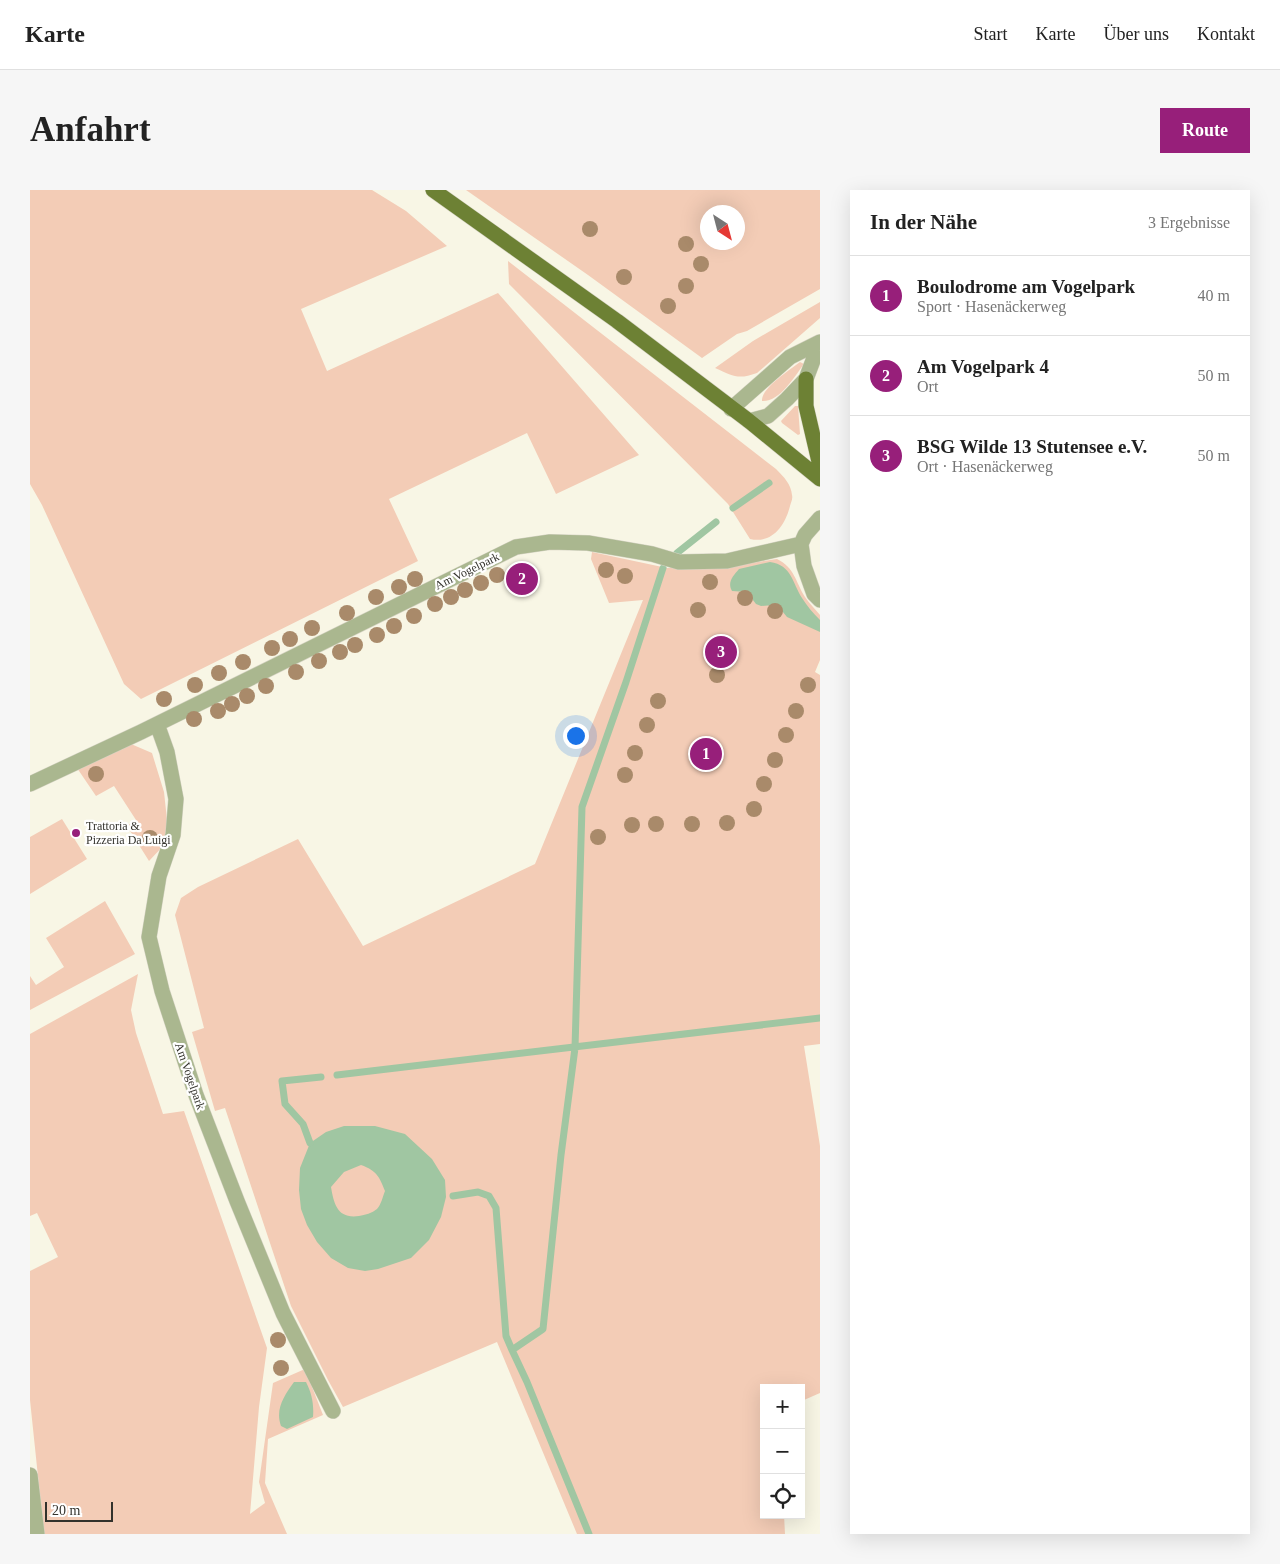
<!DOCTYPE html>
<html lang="de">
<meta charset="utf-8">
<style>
body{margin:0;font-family:"Times New Roman",serif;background:#f6f6f6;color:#222}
.controls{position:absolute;right:15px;bottom:15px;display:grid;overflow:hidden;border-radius:0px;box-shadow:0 5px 20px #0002}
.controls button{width:45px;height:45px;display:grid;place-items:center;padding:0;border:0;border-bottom:1px solid #e0e0e0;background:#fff;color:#222;font:25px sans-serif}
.compass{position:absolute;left:670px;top:15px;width:45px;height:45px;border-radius:50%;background:#fff;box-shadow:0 5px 20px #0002;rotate:144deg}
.scale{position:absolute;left:15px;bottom:12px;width:68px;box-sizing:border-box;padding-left:5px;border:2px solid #33322c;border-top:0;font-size:14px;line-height:18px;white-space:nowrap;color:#33322c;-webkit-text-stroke:4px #fff;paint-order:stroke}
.you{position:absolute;left:545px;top:545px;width:18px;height:18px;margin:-12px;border:4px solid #fff;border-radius:50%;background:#1a73e8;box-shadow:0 0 0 8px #1a73e833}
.badge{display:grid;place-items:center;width:32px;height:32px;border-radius:50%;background:#971f7a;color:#fff;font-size:16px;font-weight:700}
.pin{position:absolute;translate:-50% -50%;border:2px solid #fff;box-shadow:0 1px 5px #0006}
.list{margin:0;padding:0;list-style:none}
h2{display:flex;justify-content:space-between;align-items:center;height:65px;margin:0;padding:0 20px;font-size:21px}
h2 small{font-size:16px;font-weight:400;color:#767676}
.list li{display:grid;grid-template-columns:32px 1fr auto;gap:15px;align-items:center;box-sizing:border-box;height:80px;padding:0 20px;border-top:1px solid #e0e0e0}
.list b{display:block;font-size:19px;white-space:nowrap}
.list p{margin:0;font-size:16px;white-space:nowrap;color:#767676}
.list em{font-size:16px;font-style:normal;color:#767676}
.icon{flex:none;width:28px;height:28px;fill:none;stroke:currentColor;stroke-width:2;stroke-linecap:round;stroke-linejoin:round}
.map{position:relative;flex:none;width:790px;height:1344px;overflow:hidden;border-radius:0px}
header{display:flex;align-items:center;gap:30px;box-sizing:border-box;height:70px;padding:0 25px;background:#fff;border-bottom:1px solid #e0e0e0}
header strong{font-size:24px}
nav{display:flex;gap:28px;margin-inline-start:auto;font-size:18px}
.intro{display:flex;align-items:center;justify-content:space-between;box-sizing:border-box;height:120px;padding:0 30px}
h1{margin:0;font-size:35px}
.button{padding:12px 22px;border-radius:0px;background:#971f7a;color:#fff;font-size:18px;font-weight:700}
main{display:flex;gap:30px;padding:0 30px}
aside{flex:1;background:#fff;border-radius:0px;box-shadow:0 5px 20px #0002}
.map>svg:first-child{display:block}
.green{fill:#f3ccb6;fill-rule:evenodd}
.water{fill:#a0c6a2;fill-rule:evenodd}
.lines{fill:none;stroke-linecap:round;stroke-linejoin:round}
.stream{stroke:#a0c6a2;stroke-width:7}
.minor-casing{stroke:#d5d3c4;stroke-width:16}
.major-casing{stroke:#d5d3c4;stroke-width:16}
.minor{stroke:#aab78f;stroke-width:15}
.major{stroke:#6d8134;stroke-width:15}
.tree{fill:#a98a6a}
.poi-dot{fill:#971f7a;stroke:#fff;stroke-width:2}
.labels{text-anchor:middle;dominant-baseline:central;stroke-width:4.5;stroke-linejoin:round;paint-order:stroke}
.street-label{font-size:12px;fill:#33322c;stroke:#fff}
.poi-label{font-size:12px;fill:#33322c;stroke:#fff;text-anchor:start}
</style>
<header>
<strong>Karte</strong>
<nav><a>Start</a><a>Karte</a><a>Über uns</a><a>Kontakt</a></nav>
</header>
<div class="intro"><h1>Anfahrt</h1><a class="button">Route</a></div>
<main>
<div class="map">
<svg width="790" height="1344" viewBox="0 0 790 1344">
<rect width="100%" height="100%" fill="#f8f6e5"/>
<!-- green -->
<path class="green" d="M0,0H342L376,21L417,56L271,119L297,181L468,103L609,265L526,304L497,243L359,309L388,371L111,509L94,494L12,315L0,294Z
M436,0H790V99L717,141L707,144L672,168L558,85ZM678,22H708V52H678Z
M478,71L746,279C754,287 761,294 762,305C763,309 761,312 760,316C755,336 742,354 720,349L698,314L479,94Z
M790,112V128L727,183C708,190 703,186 685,178L723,151Z
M770,172L774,174C764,187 750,212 732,211C731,198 760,180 770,172Z
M765,216H768L770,244L768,245L752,233L751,231Z
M562,362L637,378H686L747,369C765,378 765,391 775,407C779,413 785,419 790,425V470L785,482L790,485V854L774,856L790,956V1203L774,1210L773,1263H771V1198H734V1325H754L755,1344H547L467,1152L313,1217L298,1190L261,1116L195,918L185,921L162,842L174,838L145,725L151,708L168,697L268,649L333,756L505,674L613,410L579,413L561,369Z
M101,554L122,563L134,602L137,630L135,654L119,671L97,636L106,630L84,596L66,606L47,578Z
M32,629L57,669L0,704V647Z
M75,711L105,764L0,820V786L6,795L34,777L16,748Z
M108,784L101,820L106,843L133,924L154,921L237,1158L229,1217L220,1324L235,1313L229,1292L243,1193L275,1179L293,1225L238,1249L235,1293L257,1344H14L0,1210V1081L28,1067L7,1023L0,1026V844Z"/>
<!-- water -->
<path class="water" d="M740,372C762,375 762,393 772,408C777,416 783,423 790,430V442L757,427L748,416L744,415L731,416L726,414L717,402L702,401C697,392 703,386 709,379Z
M314,936H345L375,944L402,969L415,990L416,1007L411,1027L399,1050L381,1068L348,1079L335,1081L318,1078L301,1068L287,1052L277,1035L271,1019L269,1000L270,978L280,953L296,942ZM331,975C347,981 349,986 355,1001C353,1006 351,1015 347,1019C342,1023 335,1025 329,1026C308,1029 304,1015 301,997L314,982Z
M264,1192H276C282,1204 284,1214 283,1227L257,1239L251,1236C245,1219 254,1206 264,1192Z"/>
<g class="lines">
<!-- stream -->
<path class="stream" d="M703,318L739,293
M647,363L686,332
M307,885L790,828
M280,953L273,934L255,914L252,891L291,887
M423,1006L448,1002L459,1006L466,1018L476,1146L482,1160
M559,1344L497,1192L482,1160L513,1139L531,965L545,858L552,617L596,492L633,378"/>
<!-- minor casing -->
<g class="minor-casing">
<path id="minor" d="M701,219L760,167L790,152
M719,231L738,226L757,209L776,189L790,152
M790,328L775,345L771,354L774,376L784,404L790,410
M127,534L137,562L146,609L143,645L129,686L119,747L132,801L166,905L207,1011L253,1123L303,1221
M0,594L111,542L486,357L520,352L558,353L622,364L649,372L697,371L771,354
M0,1285L7,1344"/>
</g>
<!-- major casing -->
<g class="major-casing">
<path id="major" d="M403,0L587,131L719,231L790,289
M776,189V216L790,276"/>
</g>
<!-- minor -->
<use href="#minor" class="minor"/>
<!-- major -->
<use href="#major" class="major"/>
</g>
<!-- trees -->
<g class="tree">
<circle cx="560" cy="39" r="8"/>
<circle cx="656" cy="54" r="8"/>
<circle cx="671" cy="74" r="8"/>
<circle cx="594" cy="87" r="8"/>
<circle cx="656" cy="96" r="8"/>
<circle cx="638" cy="116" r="8"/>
<circle cx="576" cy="380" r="8"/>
<circle cx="467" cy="385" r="8"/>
<circle cx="595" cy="386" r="8"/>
<circle cx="385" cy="389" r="8"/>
<circle cx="680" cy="392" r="8"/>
<circle cx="451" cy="393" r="8"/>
<circle cx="369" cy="397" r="8"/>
<circle cx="435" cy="400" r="8"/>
<circle cx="346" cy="407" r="8"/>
<circle cx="421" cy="407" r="8"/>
<circle cx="715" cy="408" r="8"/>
<circle cx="405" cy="414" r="8"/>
<circle cx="668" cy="420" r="8"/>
<circle cx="745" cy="421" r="8"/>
<circle cx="317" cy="423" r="8"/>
<circle cx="384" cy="426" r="8"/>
<circle cx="364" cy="436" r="8"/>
<circle cx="282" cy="438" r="8"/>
<circle cx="347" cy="445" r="8"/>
<circle cx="260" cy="449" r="8"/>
<circle cx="325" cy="455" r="8"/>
<circle cx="242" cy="458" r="8"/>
<circle cx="310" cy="462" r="8"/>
<circle cx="289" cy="471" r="8"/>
<circle cx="213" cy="472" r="8"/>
<circle cx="266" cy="482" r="8"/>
<circle cx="189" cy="483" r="8"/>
<circle cx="687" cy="485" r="8"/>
<circle cx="165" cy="495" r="8"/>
<circle cx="778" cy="495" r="8"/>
<circle cx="236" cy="496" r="8"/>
<circle cx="217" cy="506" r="8"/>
<circle cx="134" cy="509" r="8"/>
<circle cx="628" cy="511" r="8"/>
<circle cx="202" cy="514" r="8"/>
<circle cx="188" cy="521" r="8"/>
<circle cx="766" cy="521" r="8"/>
<circle cx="164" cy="529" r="8"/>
<circle cx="617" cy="535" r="8"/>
<circle cx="756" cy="545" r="8"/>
<circle cx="605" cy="563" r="8"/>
<circle cx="745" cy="570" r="8"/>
<circle cx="66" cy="584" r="8"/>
<circle cx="595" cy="585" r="8"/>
<circle cx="734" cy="594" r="8"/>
<circle cx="724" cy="619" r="8"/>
<circle cx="697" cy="633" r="8"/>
<circle cx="626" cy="634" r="8"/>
<circle cx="662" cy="634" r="8"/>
<circle cx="602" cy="635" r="8"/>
<circle cx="568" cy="647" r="8"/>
<circle cx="120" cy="648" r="8"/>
<circle cx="248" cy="1150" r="8"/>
<circle cx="251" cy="1178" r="8"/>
</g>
<!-- markers -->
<circle class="poi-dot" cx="46" cy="643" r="5"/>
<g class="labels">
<!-- street labels -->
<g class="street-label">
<text transform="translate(437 381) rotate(-26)">Am Vogelpark</text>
<text transform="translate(160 886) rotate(71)">Am Vogelpark</text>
</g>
<!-- poi labels -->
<g class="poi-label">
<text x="56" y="636">Trattoria &amp;<tspan x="56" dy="14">Pizzeria Da Luigi</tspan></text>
</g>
</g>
</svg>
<div class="controls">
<button>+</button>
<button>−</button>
<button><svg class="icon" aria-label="locate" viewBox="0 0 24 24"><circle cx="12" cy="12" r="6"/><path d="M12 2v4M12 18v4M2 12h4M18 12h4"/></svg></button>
</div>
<svg class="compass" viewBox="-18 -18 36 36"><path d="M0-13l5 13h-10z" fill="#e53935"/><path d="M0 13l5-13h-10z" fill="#767676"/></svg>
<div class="scale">20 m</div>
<div class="you"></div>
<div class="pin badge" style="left:676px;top:564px">1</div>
<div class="pin badge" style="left:492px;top:389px">2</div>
<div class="pin badge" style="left:691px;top:462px">3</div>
</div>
<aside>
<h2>In der Nähe<small>3 Ergebnisse</small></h2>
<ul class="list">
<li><span class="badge">1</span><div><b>Boulodrome am Vogelpark</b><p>Sport · Hasenäckerweg</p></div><em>40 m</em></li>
<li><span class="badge">2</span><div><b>Am Vogelpark 4</b><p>Ort</p></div><em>50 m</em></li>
<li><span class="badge">3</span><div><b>BSG Wilde 13 Stutensee e.V.</b><p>Ort · Hasenäckerweg</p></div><em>50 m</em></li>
</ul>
</aside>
</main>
